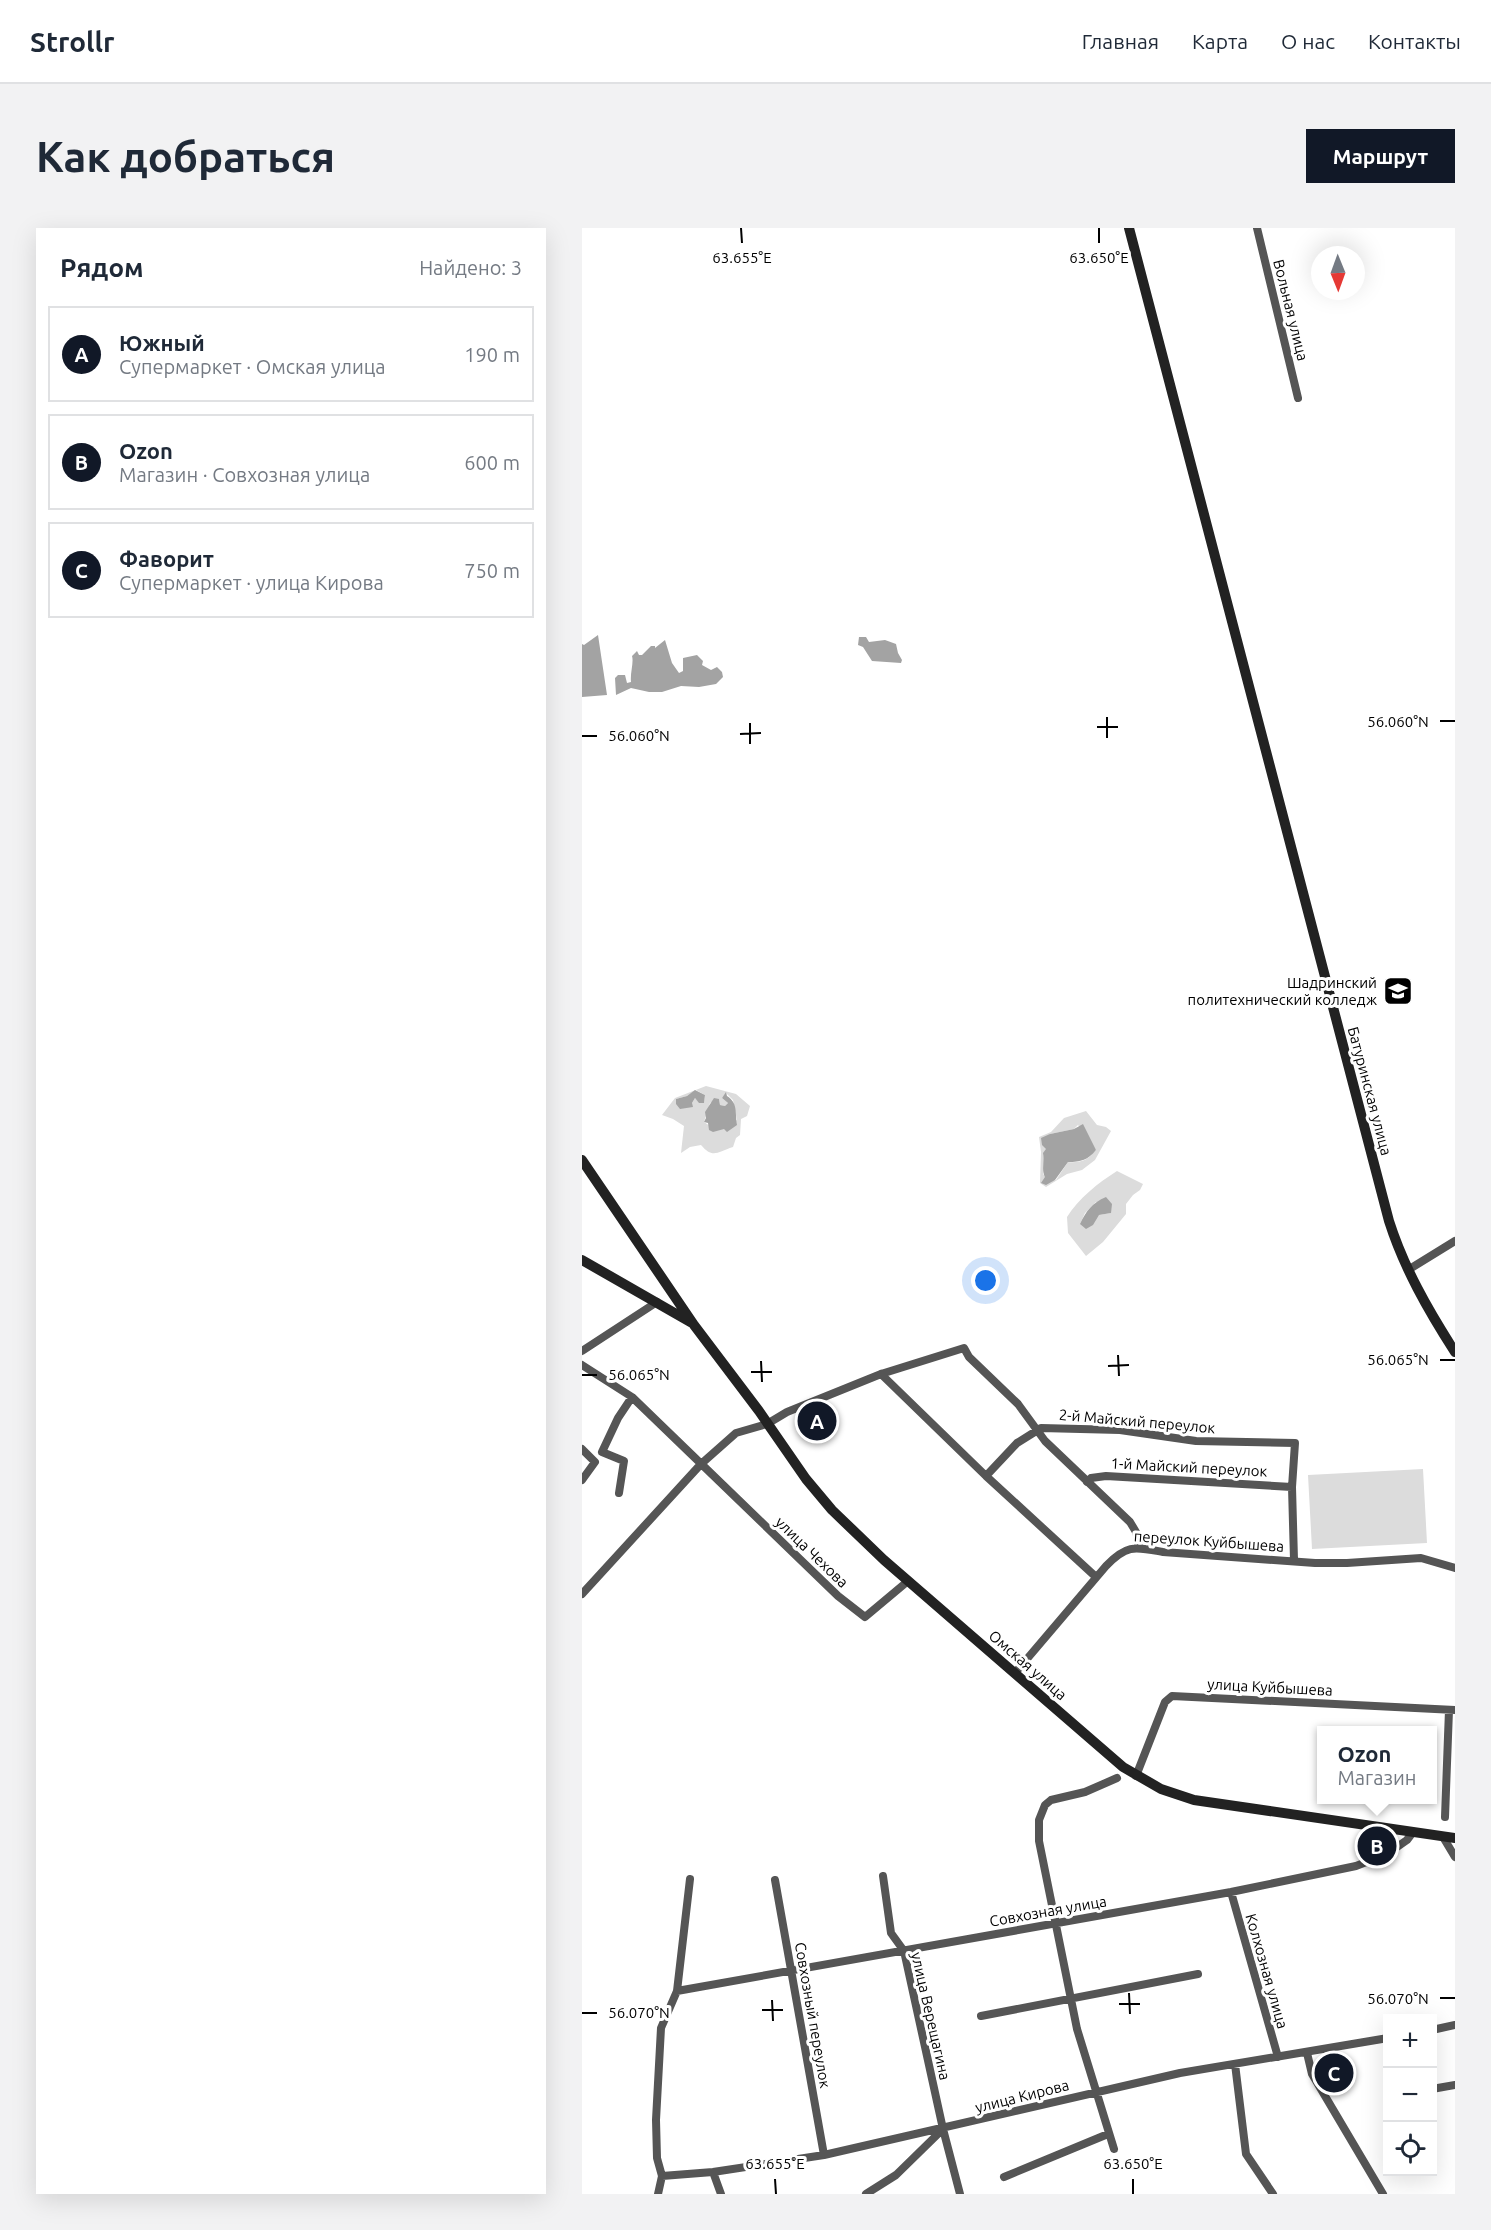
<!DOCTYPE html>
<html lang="ru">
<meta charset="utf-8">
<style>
body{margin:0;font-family:Ubuntu,sans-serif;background:#f2f2f3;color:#1f2937}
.controls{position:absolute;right:18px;bottom:18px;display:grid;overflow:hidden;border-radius:0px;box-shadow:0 6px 24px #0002}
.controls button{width:54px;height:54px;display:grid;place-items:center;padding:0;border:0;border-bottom:2px solid #e0e1e3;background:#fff;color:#1f2937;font:30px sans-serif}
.compass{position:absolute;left:729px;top:18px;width:54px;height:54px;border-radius:50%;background:#fff;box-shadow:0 6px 24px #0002;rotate:179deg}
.you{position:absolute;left:404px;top:1053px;width:21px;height:21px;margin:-15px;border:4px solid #fff;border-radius:50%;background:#1a73e8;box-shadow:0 0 0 9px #1a73e833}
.badge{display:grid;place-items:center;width:39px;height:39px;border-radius:50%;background:#111827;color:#fff;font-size:20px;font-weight:700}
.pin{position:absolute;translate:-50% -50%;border:3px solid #fff;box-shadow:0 2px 6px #0006}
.popup{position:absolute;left:735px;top:1498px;width:120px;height:78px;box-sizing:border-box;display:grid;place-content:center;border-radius:0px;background:#fff;filter:drop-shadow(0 2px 4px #0005);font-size:20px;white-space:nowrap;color:#747a83}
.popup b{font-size:22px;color:#1f2937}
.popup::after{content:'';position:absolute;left:50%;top:100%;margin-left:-12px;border:12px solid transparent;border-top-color:#fff}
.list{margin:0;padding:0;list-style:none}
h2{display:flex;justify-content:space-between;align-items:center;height:78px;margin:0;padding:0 24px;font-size:26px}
h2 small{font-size:20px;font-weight:400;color:#747a83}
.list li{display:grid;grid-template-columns:39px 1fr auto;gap:18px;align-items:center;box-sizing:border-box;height:96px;margin:0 12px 12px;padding:0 12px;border:2px solid #e0e1e3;border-radius:0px}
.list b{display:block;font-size:22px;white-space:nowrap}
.list p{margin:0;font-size:20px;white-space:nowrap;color:#747a83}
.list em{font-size:20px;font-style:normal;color:#747a83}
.icon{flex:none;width:33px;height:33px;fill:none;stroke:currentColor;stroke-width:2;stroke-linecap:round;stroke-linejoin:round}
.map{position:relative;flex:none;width:873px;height:1966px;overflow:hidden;border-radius:0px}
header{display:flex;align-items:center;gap:36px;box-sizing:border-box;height:84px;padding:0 30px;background:#fff;border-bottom:2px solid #e0e1e3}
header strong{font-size:28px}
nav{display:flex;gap:33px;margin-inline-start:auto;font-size:21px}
.intro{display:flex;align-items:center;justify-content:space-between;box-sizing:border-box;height:144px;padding:0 36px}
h1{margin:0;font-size:42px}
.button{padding:15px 27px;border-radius:0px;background:#111827;color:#fff;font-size:21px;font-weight:700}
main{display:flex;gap:36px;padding:0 36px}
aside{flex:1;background:#fff;border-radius:0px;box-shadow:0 6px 24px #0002}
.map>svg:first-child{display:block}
.green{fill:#dcdcdc;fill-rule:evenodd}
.water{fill:#a3a3a3}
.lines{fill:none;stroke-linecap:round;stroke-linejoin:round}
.street{stroke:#555;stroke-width:8}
.secondary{stroke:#222;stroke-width:10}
.ticks{fill:none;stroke:#000;stroke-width:2}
.labels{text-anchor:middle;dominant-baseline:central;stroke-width:6;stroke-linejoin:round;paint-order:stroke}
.street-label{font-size:15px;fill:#000;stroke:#fff}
.poi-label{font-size:15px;fill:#000;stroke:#fff;text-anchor:end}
.ticks-label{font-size:15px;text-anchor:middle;fill:#000;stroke:#fff;stroke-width:6;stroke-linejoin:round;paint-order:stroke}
</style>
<header>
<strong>Strollr</strong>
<nav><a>Главная</a><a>Карта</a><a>О нас</a><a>Контакты</a></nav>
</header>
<div class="intro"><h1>Как добраться</h1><a class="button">Маршрут</a></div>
<main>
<aside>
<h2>Рядом<small>Найдено: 3</small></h2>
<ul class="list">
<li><span class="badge">A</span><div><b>Южный</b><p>Супермаркет · Омская улица</p></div><em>190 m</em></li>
<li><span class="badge">B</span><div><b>Ozon</b><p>Магазин · Совхозная улица</p></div><em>600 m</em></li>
<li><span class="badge">C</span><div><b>Фаворит</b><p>Супермаркет · улица Кирова</p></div><em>750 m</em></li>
</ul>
</aside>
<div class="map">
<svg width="873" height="1966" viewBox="0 0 873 1966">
<rect width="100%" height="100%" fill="#fff"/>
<!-- green -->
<path class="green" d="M124,858L154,866L168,878L165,888L159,891L158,907L154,910L151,919C135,924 131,931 119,917L108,919L99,925L102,898L91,891L80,887L93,870ZM114,862L123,867L122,875L117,874L113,870L110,875L94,871L105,868ZM144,865L151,872L155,892L134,902L122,894L128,875L137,871L138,877L143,878L146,875L140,870Z
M504,883L515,897L524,899L529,903L513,932L500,942L485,946L464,959L458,955L459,924L457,909L469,904L482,890ZM496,897L514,922C506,932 499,935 486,934L474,952L468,953L461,946L468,906L492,901Z
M535,943L561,956L558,962L551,967L544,976V986L521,1014L504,1028L486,1005L485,989C497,970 516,955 535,943ZM514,974L529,985L517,987L498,996L503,985Z
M841,1241L845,1315L730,1321L726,1247Z"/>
<!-- water -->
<path class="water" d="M16,407L25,467L0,469V416L2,417Z
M277,409H284L287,414L303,412L314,416L316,425L320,432L319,435L290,433L281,419L276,417Z
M83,412L90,435L97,445L101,443V430L115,427L121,433L120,437L129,442L135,439L140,444L141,449L134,456L117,459L99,458L80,464H67L49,460L34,467L33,450L36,447H43L45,455L49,454C48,445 52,434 50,428L55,423L57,427H60L69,418H73V420Z
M113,862L123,867L122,875H117L113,870L110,875L111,879L98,881L94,876V871L105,868Z
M144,864L145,868C156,875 153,884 155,897L145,904L142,901L131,904L127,902L126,895L122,894L124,890L123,884L132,870L137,871L138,877L143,878L146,875L140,870Z
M501,896L514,922C506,932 499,934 486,934L473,952L464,957L459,955L463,949C459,942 463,933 461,925L464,921L460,917L459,910L468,906L492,901Z
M524,969L530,976L529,985L517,987L511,997L504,1001L498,996C504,983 510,975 524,969Z"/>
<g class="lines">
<!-- street -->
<path class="street" d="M675,0L716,170
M826,1042L873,1013
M0,1123L75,1074
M0,1137L50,1169L256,1368L283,1389L326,1353
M299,1146L404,1248L514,1349
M0,1221L13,1234L0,1252
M404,1248L435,1215L459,1200L538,1202L614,1213L713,1215L710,1259L712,1332
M505,1254L509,1250L524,1248L710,1259
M37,1265L42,1233L20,1224L36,1190L50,1169
M0,1366L119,1236L154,1205L185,1196L205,1184L299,1146L382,1120L387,1129L436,1176L463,1213L548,1294L554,1304L557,1319
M433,1445L524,1338C545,1316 553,1319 581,1324L733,1335H765L839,1330L873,1340
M554,1548L583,1474L590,1468L873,1482
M863,1589L867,1482
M861,1609L873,1629
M301,1648L309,1705L322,1723L361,1901L378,1966
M193,1652L242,1927
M649,1664L696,1829
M95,1763L649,1664L774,1638L805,1626L825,1612L831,1604
M399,1788L616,1746
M850,1802L873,1797
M725,1825L730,1846L801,1966
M653,1836L664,1926L691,1966
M850,1861L873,1857
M532,1921L495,1801L457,1613V1592L463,1577L469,1572L503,1564L535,1550
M131,1944L139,1966
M80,1948L131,1944L242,1927L598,1845L806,1810
M422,1949L526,1906
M76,1966L80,1948L75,1930L74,1892L79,1800L95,1763L108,1651
M284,1966L314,1947L360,1902"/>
<!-- secondary -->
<path class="secondary" d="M547,0L807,993C822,1040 846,1082 873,1124
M0,932L112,1097L177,1183L224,1251L250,1282L302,1332L541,1539L579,1561L612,1572L873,1610
M0,1032L110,1095"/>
</g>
<!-- ticks -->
<path class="ticks" d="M159,0L160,15M517,0V15M525,489V510M858,493H873M168,495V516M515,499H536M158,506L179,505M0,508H15M536,1127L537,1148M858,1132H873M179,1133L180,1154M526,1138L547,1137M169,1144H190M0,1147H15M547,1765L548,1786M858,1770H873M190,1772L191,1793M537,1776H558M180,1782H201M0,1785H15M193,1951L194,1966M551,1951V1966"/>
<!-- icons -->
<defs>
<g id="university-square" transform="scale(1.5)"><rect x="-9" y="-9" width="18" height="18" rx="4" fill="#000" stroke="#fff"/><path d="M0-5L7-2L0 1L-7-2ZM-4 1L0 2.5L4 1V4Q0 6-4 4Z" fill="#fff"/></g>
</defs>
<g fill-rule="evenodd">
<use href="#university-square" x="816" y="763"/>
</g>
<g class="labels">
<!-- street labels -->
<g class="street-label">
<text transform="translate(709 82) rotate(76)">Вольная улица</text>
<text transform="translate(788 863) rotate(75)">Батуринская улица</text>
<text transform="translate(555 1193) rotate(5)">2-й Майский переулок</text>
<text transform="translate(607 1239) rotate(3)">1-й Майский переулок</text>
<text transform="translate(627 1313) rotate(4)">переулок Куйбышева</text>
<text transform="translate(230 1324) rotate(44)">улица Чехова</text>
<text transform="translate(446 1437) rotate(41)">Омская улица</text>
<text transform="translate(688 1459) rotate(3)">улица Куйбышева</text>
<text transform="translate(466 1683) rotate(-10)">Совхозная улица</text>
<text transform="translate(685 1743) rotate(74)">Колхозная улица</text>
<text transform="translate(231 1787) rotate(80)">Совхозный переулок</text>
<text transform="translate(349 1788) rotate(77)">улица Верещагина</text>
<text transform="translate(440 1868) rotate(-14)">улица Кирова</text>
</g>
<!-- poi labels -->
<g class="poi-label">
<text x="795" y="754">Шадринский<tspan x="795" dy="17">политехнический колледж</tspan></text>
</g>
</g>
<g class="ticks-label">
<text x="160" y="35">63.655°E</text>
<text x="517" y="35">63.650°E</text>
<text x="816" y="499">56.060°N</text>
<text x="57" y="513">56.060°N</text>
<text x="816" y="1137">56.065°N</text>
<text x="57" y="1152">56.065°N</text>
<text x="816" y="1776">56.070°N</text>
<text x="57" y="1790">56.070°N</text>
<text x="193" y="1941">63.655°E</text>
<text x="551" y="1941">63.650°E</text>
</g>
</svg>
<div class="controls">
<button>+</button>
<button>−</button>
<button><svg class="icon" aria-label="locate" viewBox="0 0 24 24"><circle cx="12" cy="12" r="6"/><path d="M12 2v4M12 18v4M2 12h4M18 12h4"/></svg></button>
</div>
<svg class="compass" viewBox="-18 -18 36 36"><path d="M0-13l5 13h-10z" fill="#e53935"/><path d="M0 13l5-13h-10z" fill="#747a83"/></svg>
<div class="you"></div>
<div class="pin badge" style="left:235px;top:1193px">A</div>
<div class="pin badge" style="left:795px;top:1618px">B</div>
<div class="popup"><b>Ozon</b>Магазин</div>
<div class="pin badge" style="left:752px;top:1845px">C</div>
</div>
</main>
